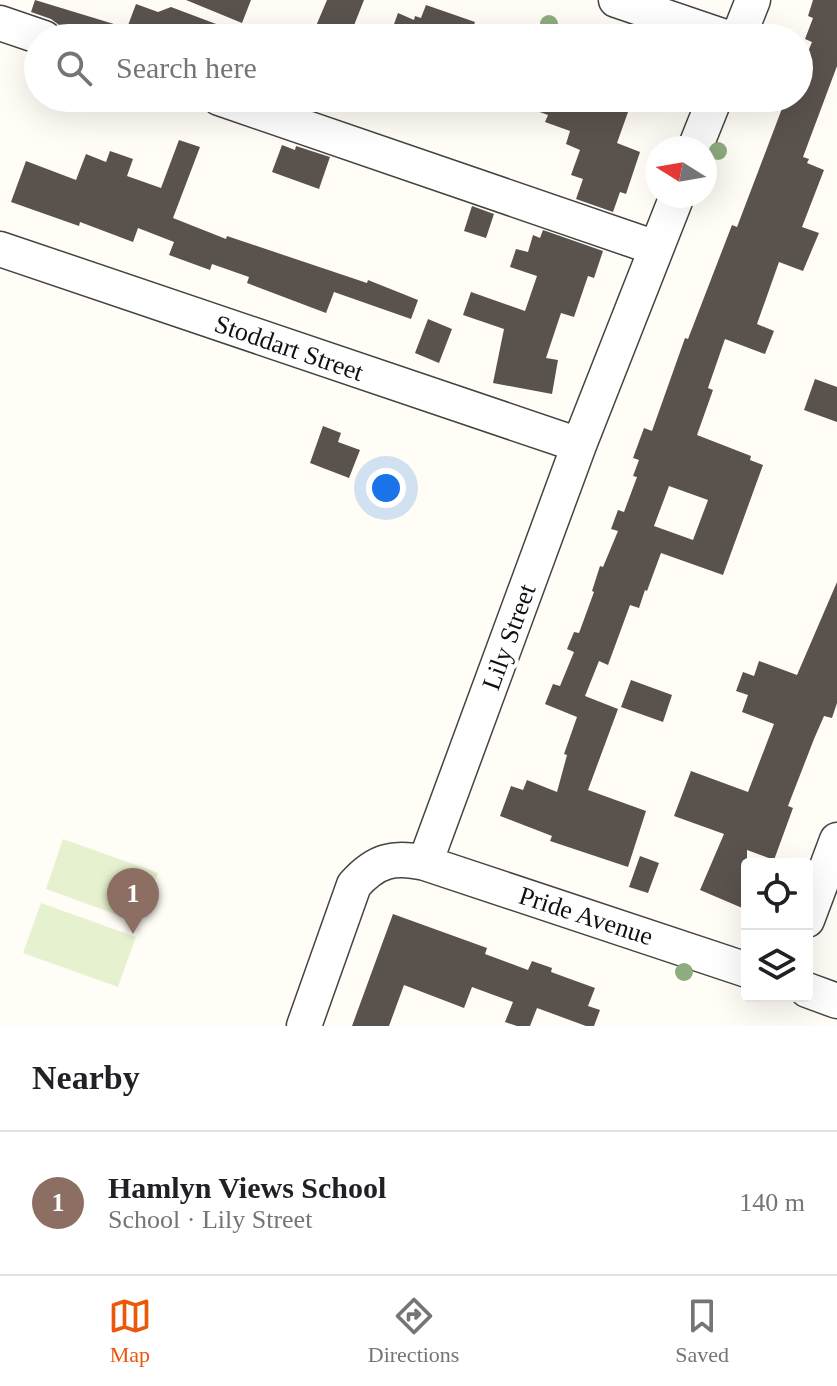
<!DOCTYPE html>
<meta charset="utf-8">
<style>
body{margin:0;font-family:"Times New Roman",serif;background:#f6f6f6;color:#202124}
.controls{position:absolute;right:24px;bottom:24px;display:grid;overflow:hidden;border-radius:8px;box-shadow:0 8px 32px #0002}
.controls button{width:72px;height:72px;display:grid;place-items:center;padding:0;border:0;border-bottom:2px solid #e0e0e0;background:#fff;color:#202124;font:40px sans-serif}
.compass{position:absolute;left:645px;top:136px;width:72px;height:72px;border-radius:50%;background:#fff;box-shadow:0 8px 32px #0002;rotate:281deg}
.you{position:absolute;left:386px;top:488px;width:28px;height:28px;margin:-20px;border:6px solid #fff;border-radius:50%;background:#1a73e8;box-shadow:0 0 0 12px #1a73e833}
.badge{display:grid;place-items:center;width:52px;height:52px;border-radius:50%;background:#ea580c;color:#fff;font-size:26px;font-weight:700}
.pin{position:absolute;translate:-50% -66px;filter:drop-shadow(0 2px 4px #0008)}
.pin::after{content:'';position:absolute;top:42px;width:28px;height:24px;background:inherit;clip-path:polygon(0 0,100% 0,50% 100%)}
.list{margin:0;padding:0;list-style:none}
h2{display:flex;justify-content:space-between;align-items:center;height:104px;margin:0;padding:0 32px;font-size:34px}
h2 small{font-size:26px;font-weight:400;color:#757577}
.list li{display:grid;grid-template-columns:52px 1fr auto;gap:24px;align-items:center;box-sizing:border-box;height:144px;padding:0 32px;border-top:2px solid #e0e0e0}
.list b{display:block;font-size:30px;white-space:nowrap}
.list p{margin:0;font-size:26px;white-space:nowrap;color:#757577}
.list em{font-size:26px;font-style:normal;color:#757577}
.icon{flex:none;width:44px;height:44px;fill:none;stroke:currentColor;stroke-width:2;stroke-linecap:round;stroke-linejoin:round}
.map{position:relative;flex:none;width:837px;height:1026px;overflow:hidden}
.search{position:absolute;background:#fff;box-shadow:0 8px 32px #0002;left:24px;right:24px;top:24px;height:88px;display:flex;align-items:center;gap:20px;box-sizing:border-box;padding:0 28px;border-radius:44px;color:#757577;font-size:30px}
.sheet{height:248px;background:#fff}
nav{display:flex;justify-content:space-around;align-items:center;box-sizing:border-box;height:112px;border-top:2px solid #e0e0e0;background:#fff;font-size:22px;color:#757577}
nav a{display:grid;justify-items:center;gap:4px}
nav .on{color:#ea580c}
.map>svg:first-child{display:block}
.pitch{fill:#e6f2cf}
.building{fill:#5a524d;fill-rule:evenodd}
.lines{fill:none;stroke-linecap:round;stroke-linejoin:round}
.minor-casing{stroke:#444;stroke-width:37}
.minor{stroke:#fff;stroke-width:34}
.tree{fill:#8dad7f}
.labels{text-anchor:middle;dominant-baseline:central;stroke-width:8;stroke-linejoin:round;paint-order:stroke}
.street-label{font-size:26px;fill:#111;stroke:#fff}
</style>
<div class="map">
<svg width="837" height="1026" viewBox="0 0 837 1026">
<rect width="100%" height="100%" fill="#fffdf5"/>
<!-- pitch -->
<path class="pitch" d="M63,839L158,873L140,923L46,889Z
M41,903L136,937L118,987L23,953Z"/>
<!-- building -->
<path class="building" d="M35,0L127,28L136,4L158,12L171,7L248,36L72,38L64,35L59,25L51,19L31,12Z
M186,0H251L242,23Z
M327,0H364L349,38L316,26Z
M813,0H837V66L803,157L809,159L807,163L824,170L802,227L819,233L803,271L779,262L757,324L774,331L765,354L725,339L708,388L713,390L697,435L751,456L750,460L763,465L723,575L661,553L647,591L645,590L639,608L630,605L608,665L599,661L585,696L618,709L588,790L646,811L628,867L550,841L552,836L500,816L511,786L523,790L527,780L557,792L567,755L564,754L577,717L545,704L553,684L560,686L574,652L567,649L574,632L579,633L594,592L592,591L600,566L603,567L618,531L611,529L618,510L624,512L637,477L633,476L639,460L633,458L644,428L652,431L685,338L688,339L732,225L737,227L786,98H799V74L812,42L805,39L813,18L808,16ZM669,486L708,500L693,540L654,526Z
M426,5L475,22L469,38H389L398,13L414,20L415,16L421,18Z
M509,98H633L617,143L640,152L626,194L620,192L613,212L576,199L583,179L571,175L580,150L566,144L570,131L545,122L548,115L509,101Z
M179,140L200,147L173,218L226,239L227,236L367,283L368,280L418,300L411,319L334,292L326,313L247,283L249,277L212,264L210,270L169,255L174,242L138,228L133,242L80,222L79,226L11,202L26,161L76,180L86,154L106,162L110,151L133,159L127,176L161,188Z
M282,145L295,150L296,146L330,157L319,189L272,172Z
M472,206L494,214L486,238L464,231Z
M543,230L603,251L594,278L588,276L574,317L561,313L546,358L558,360L552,394L493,383L504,329L463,315L471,292L525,311L537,276L510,267L516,249L528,252L533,235L540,238Z
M428,319L452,329L439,363L415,353Z
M815,379L837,387V422L804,410Z
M323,426L341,433L338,442L360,450L349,478L310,463Z
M837,582V703L832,718L824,716L814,739L788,806L793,808L774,860L747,850V910L700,890L724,834L674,816L691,771L748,792L774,724L742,712L748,695L736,691L743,672L754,676L759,661L797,675Z
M631,680L672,695L663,722L621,707Z
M640,856L659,863L648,893L629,887Z
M393,914L487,948L485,954L528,970L532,961L552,968L551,972L595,988L588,1006L600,1010L594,1026H586L537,1008L530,1026H517L505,1022L513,1002L472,987L464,1008L404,985L389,1026H352Z"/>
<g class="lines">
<!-- minor casing -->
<g class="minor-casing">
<path id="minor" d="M616,0L728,38
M0,23L44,38
M738,38L753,0
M219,98L656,248
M695,148L715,98
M0,249L579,445
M425,863L747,970
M807,920L837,840
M807,990L837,1001
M304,1026L354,885C376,860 394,856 425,863L579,445L677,196"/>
</g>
<!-- minor -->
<use href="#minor" class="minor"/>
</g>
<!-- trees -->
<g class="tree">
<circle cx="549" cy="24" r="9"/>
<circle cx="718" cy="151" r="9"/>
<circle cx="684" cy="972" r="9"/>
</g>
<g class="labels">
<!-- street labels -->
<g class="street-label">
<text transform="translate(289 348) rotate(19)">Stoddart Street</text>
<text transform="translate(509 637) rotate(-70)">Lily Street</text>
<text transform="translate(586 916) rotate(18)">Pride Avenue</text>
</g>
</g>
</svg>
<div class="controls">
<button><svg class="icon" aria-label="locate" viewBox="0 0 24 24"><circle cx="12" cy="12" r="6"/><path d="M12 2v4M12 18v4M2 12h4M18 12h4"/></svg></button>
<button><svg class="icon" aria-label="layers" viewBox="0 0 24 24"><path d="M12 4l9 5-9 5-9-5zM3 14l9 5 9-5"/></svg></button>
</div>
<svg class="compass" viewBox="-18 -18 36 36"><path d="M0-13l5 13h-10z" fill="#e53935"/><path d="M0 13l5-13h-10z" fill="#757577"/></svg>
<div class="you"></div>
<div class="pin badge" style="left:133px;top:934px;background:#8d6e63">1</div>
<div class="search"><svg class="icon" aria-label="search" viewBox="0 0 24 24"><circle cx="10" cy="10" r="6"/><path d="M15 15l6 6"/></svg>Search here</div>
</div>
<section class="sheet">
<h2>Nearby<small></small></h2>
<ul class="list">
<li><span class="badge" style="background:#8d6e63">1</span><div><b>Hamlyn Views School</b><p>School · Lily Street</p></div><em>140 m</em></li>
</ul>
</section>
<nav>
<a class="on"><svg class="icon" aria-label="map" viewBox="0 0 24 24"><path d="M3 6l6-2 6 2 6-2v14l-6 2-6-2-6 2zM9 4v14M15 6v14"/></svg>Map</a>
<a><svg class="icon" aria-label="directions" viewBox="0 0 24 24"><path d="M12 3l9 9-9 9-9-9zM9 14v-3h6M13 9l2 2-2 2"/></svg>Directions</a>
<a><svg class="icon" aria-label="saved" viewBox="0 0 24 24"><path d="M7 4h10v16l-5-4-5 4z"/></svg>Saved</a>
</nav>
